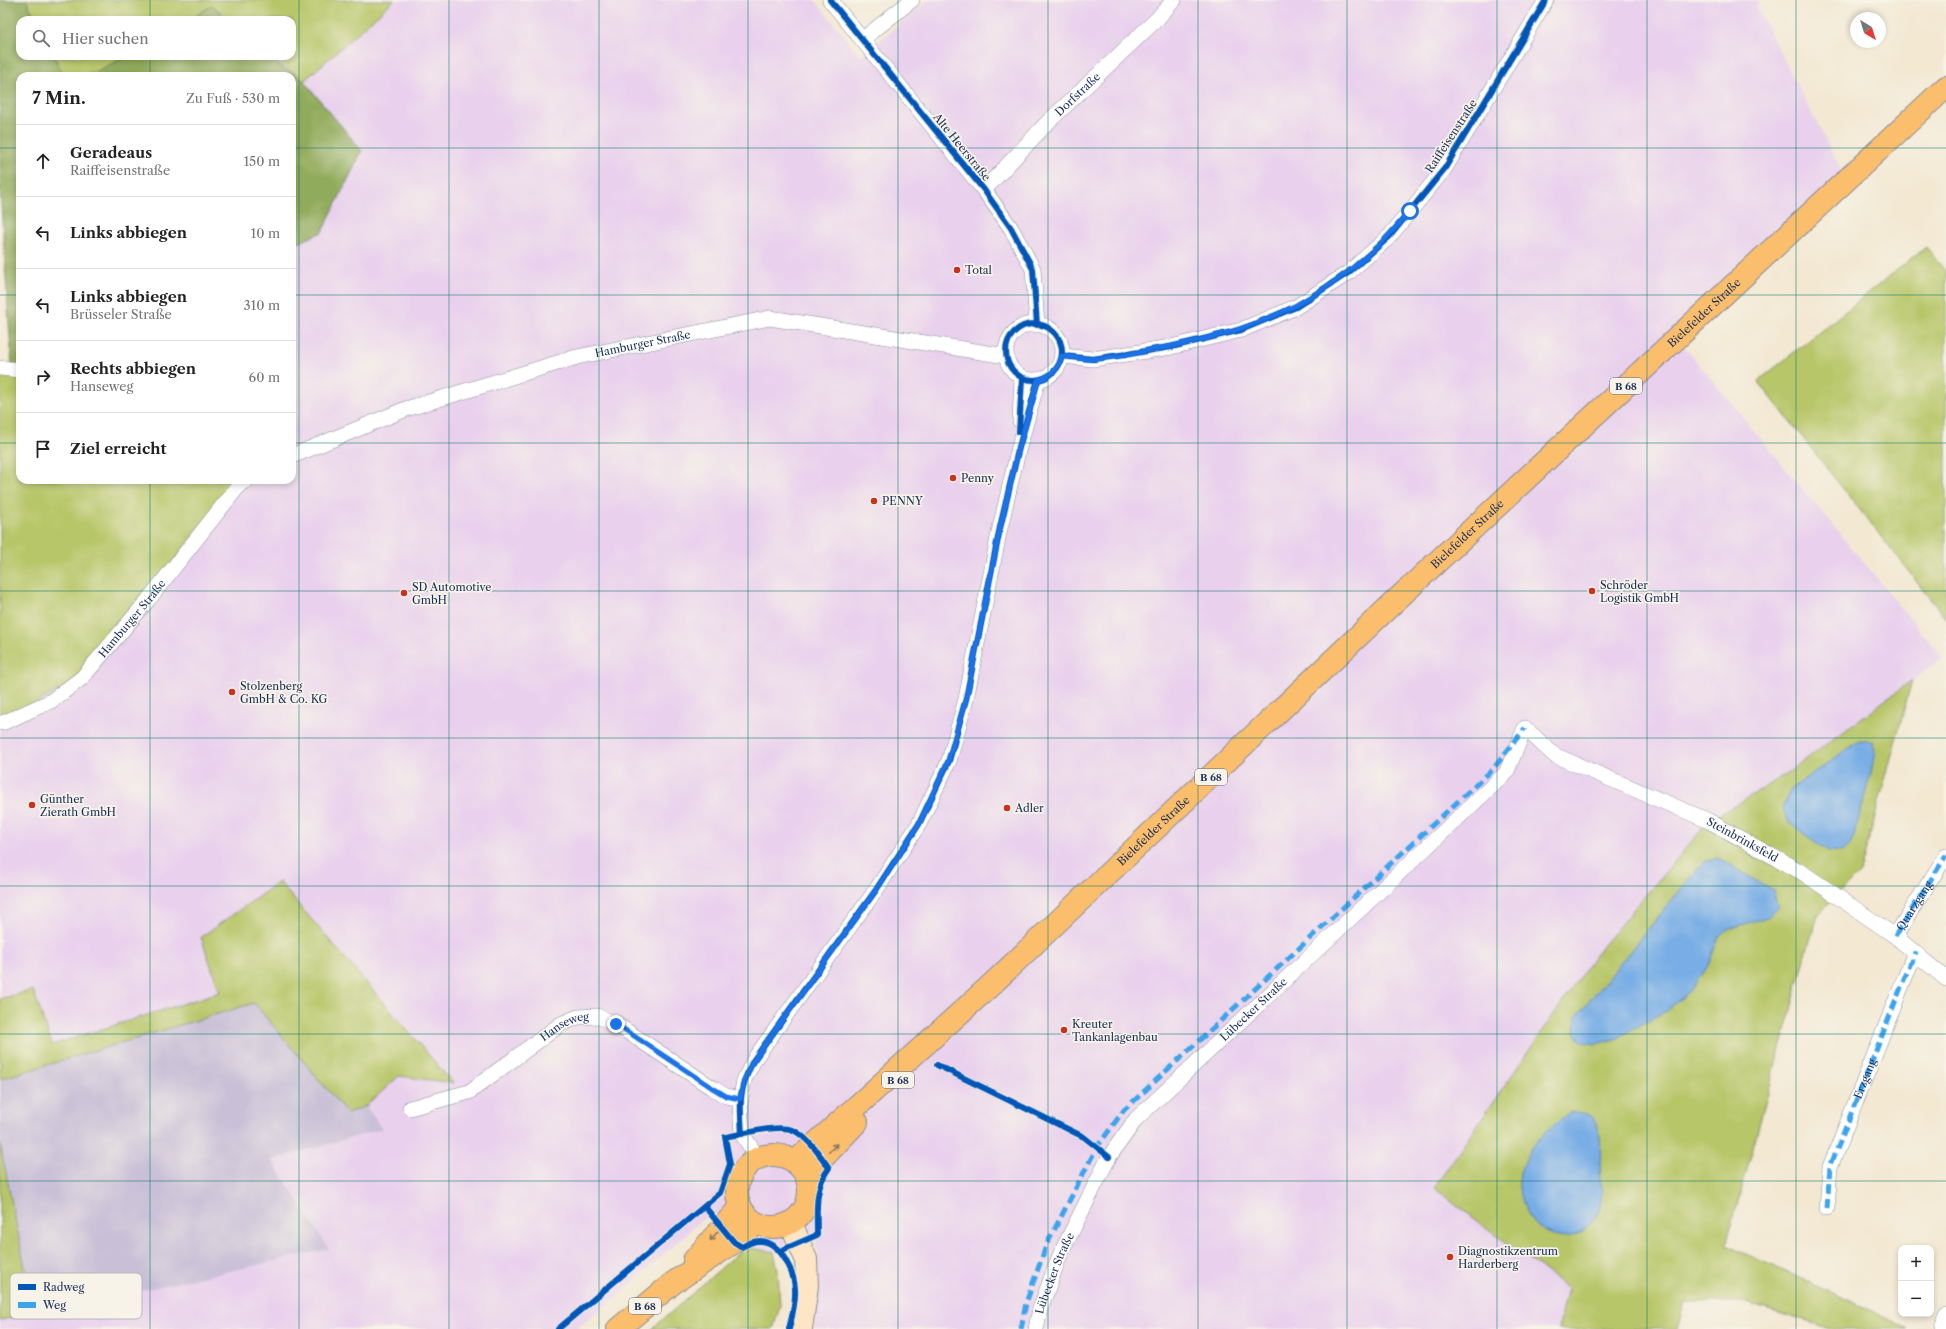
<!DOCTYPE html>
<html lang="de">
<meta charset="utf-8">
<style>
body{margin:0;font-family:"Libre Caslon Text",serif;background:#f6f6f6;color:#222}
.controls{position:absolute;right:12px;bottom:12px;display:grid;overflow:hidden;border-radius:8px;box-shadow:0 2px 6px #0003}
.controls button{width:36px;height:36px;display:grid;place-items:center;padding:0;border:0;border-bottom:1px solid #e0e0e0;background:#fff;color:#222;font:20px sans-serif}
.compass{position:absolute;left:1850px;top:12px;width:36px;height:36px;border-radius:50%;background:#fff;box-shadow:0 2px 6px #0003;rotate:142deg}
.stop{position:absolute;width:12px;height:12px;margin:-9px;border:3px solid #1a73e8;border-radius:50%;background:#fff}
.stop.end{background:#1a73e8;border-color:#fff;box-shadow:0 1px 4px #0008}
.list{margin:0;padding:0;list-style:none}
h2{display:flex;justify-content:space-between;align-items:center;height:52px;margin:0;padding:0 16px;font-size:17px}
h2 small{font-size:13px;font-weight:400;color:#767676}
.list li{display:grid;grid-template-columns:26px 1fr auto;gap:12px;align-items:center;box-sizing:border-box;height:72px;padding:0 16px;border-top:1px solid #e0e0e0}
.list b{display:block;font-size:15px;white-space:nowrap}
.list p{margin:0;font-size:13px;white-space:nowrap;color:#767676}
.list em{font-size:13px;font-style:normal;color:#767676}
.icon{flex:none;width:22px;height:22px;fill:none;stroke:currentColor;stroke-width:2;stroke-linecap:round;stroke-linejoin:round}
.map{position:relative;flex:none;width:1946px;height:1329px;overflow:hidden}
.search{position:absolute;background:#fff;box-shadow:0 2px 6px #0003;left:16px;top:16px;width:280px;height:44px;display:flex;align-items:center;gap:10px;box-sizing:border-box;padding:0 14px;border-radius:12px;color:#767676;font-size:15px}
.panel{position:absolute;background:#fff;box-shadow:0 2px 6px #0003;left:16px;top:72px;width:280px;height:412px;border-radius:12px}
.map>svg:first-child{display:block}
.built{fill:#e9d1ed}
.industrial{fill:#c9bfd7}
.green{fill:#b7c668;stroke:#697a63}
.forest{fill:#91ab5c;stroke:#566d5d}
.water{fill:#78ade5;stroke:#4a6ea2}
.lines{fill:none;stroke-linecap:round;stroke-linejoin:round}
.street-casing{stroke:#878c98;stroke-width:16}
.secondary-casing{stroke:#878c98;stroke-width:24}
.primary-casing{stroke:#878c98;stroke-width:24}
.street{stroke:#fff;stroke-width:15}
.secondary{stroke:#fde5c5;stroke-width:22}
.primary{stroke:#fabe6d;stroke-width:22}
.quiet{stroke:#3da3ed;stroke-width:5;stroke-dasharray:10 5;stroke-linecap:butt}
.cycleway-casing{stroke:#f7f3e8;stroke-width:8}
.cycleway{stroke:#0057b8;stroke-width:6}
.oneway{stroke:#8a7666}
.route{stroke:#1a73e8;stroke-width:5}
.grid{fill:none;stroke:#0f766e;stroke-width:1;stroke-opacity:0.55}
.poi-dot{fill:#c8321e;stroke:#f7f3e8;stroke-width:1.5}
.labels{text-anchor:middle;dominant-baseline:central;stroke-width:3.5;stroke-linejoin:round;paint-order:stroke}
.shield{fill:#f7f3e8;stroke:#5d6a87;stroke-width:1}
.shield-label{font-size:10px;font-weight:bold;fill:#1b2f5e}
.street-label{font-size:11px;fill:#1b2f5e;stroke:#f7f3e8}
.poi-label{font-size:11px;fill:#1b2f5e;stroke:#f7f3e8;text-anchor:start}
.key{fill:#f7f3e8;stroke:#b5b8bf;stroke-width:1}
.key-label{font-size:11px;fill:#1b2f5e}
</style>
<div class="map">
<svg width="1946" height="1329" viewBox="0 0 1946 1329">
<rect width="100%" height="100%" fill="#f7f3e8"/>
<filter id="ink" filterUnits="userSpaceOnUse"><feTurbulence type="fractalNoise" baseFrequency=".025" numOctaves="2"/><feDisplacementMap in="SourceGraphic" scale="8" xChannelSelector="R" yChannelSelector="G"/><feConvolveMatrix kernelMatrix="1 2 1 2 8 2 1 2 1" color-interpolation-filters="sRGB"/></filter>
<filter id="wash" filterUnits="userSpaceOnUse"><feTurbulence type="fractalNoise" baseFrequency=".012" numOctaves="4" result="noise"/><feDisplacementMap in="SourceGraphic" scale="16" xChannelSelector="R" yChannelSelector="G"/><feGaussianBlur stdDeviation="0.9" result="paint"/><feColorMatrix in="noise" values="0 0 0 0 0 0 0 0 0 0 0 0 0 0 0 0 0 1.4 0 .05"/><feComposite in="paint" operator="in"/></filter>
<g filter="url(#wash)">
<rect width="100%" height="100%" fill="#f3e8d2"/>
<!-- built -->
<path class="built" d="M394,0H815L860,56L929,0H1760L1756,6L1847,181L1678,339L1943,658L1785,775L1709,821L1597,952L1434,1188L1568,1289L1558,1329H814L817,1313L818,1257L813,1231L774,1252L745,1247L713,1210L615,1298L576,1329H0V1320L329,1249L272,1160L381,1129L366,1106L399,1076L453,1083L279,882L220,992L52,1045L33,990L0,999V723L238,480H292V246L322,232L362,151L304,81Z"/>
<!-- industrial -->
<path class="industrial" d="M254,1003L347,1113L366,1106L382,1129L272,1160L329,1249L34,1314L0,1144V1079Z"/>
<!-- green -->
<path class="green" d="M26,0H394L304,81L273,56H292V20H230L212,5L190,20H36Z
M54,56H128L86,76H64Z
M1926,247L1946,272V619L1758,381Z
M0,368L20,370V480H238L82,678L0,723Z
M1912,680L1860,872L1817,915L1726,1245L1864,1307L1907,1329H1831L1742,1302H1685L1677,1329H1558L1568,1289L1434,1188L1597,952L1709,821L1785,775Z
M279,882L453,1083L399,1076L366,1106L347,1113L254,1003L0,1079V999L33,990L52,1045L220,992L201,937Z
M0,1144L34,1314L0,1320Z
M745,1247L774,1252L778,1271L780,1306L773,1329H652Z"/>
<!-- forest -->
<path class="forest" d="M0,0H26L36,20H20V56H54L64,76H20V370L12,369L0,190Z
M212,5L227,20H190Z
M128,56H267L304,81L362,151L322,232L292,246V76H86Z"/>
<!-- water -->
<path class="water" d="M1859,741H1872L1876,753L1853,840L1843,852L1828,851L1789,823L1782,807L1791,789Z
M1719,858L1773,891L1778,907L1768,917L1728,929L1719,936L1708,966L1690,991L1666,1011L1618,1038L1597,1044L1582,1042L1575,1032L1576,1017L1703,862Z
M1570,1112C1579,1112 1589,1112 1595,1121C1603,1134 1600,1151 1600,1165C1601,1192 1607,1211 1585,1229C1577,1236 1569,1238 1559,1236C1544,1234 1532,1224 1525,1210C1505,1167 1538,1136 1570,1112Z"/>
</g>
<g filter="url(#ink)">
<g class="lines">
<!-- street casing -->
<g class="street-casing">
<g id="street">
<path d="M830,0L984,190L1011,228L1033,269L1037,325"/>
<path d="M863,39L912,0"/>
<path id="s1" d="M984,190L1047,123L1156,20L1174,0"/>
<circle cx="1034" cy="352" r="28"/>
<path d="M1062,356L1093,359L1134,353L1171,347L1241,330L1296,307L1348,273L1389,237L1445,168L1546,0"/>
<path d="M0,368L20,370"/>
<path d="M1020,421L1022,378"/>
<path id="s2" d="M292,456L406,409L577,357L770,318L1006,356"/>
<path id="s3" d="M0,723L5,722L51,701L82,678L148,600L240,484L247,480"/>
<path id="s4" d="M1895,936L1946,856"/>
<path id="s5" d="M410,1108L469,1092L561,1024L578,1017L597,1016L616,1024L711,1087L726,1096L740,1099"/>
<path d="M758,1158L742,1134L740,1104L744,1080L755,1058L876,890L919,824L949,761L966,699L1000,528L1018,451L1038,380"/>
<path id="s6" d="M1827,1208L1830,1167L1915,952"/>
<path id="s7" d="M1036,1329L1040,1309L1060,1255L1109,1157L1136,1119L1506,773L1525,728L1554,755L1709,821L1803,873L1895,936L1946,979"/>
<path d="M1941,1329L1946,1316"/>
</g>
</g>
<!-- secondary casing -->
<g class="secondary-casing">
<path id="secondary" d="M791,1223L806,1259L807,1286L801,1329"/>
</g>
<!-- primary casing -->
<g class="primary-casing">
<g id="primary">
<circle cx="773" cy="1191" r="36"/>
<path id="s8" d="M795,1162L991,985L1392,604L1946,87"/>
<path d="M807,1178L823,1158L857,1122"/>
<path d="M694,1260L740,1207"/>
<path d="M618,1329L673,1283L734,1242L756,1224"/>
</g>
</g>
<!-- street -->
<use href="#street" class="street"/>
<!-- secondary -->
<use href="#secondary" class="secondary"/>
<!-- primary -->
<use href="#primary" class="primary"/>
<!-- quiet -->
<path class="quiet" d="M1895,936L1946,856
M1827,1208L1830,1167L1915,952
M1021,1329L1026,1303L1046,1246L1097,1147L1124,1110L1493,769L1525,728"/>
<!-- cycleway casing -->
<g class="cycleway-casing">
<path id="cycleway" d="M830,0L984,190L1011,228L1033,269L1037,325
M1006 352a28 28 0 1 1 56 0a28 28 0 1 1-56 0Z
M1062,356L1093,359L1134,353L1171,347L1241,330L1296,307L1348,273L1389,237L1445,168L1546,0
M1019,432L1022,378
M937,1065L1084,1137L1109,1157
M742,1134C740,1101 738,1092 753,1061L876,890L919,824L949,761L966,699L1000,528L1018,451L1038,380
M705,1207L734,1242L742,1247C747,1244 753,1241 759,1241C780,1240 794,1272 795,1289C796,1302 792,1317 789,1329
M558,1329L720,1193L730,1164L725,1137C743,1134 777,1124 793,1130C806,1136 821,1156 829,1168C814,1188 817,1212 817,1235L780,1251"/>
</g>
<!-- cycleway -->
<use href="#cycleway" class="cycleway"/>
</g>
<!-- one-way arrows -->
<defs><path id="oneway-shaft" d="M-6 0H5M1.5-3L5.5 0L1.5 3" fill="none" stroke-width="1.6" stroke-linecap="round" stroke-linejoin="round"/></defs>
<g class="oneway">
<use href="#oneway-shaft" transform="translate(833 1148) rotate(-46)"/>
<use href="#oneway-shaft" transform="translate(714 1236) rotate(131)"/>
</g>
</g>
<g class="lines" filter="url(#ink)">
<!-- route -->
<path class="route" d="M616,1024L711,1087L726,1096L740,1099L744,1080L753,1061L876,890L919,824L948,761L966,699L1000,528L1018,451L1038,380C1051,376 1058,369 1062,356C1072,357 1082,359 1092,359C1113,359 1135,353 1155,349C1259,333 1342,294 1410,211"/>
</g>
<!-- grid -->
<path class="grid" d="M150,0V20M299,0V1329M449,0V1329M599,0V1329M748,0V1329M898,0V1329M1048,0V1329M1198,0V1329M1347,0V1329M1497,0V1329M1647,0V1329M1796,0V1329M150,56V76M0,148H20M292,148H1946M0,295H20M292,295H1946M0,443H20M292,443H1946M150,480V1329M0,591H1946M0,738H1946M0,886H1946M0,1034H1946M0,1181H1946"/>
<!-- markers -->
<g class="poi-dot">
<circle cx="957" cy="270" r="4"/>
<circle cx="953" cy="478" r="4"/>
<circle cx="874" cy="501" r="4"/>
<circle cx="1592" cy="591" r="4"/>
<circle cx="404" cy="593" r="4"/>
<circle cx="232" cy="692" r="4"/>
<circle cx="32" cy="805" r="4"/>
<circle cx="1007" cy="808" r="4"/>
<circle cx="1064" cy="1030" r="4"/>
<circle cx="1450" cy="1257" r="4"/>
</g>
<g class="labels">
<!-- shield labels -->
<g class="shield">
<rect x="1610" y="378" width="32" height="16" rx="3"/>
<rect x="1195" y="769" width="32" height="16" rx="3"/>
<rect x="882" y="1072" width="32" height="16" rx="3"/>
<rect x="629" y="1298" width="32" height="16" rx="3"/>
</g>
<g class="shield-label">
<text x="1626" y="386">B 68</text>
<text x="1211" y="777">B 68</text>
<text x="898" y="1080">B 68</text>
<text x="645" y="1306">B 68</text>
</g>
<!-- street labels -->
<g class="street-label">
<text stroke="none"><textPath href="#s1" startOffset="134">Dorfstraße</textPath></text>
<text transform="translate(1451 136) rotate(-57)">Raiffeisenstraße</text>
<text transform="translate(962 147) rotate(51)">Alte Heerstraße</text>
<text stroke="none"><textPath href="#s8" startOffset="1244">Bielefelder Straße</textPath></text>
<text stroke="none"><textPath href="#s2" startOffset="369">Hamburger Straße</textPath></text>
<text stroke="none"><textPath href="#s8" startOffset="920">Bielefelder Straße</textPath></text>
<text stroke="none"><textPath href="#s3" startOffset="172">Hamburger Straße</textPath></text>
<text stroke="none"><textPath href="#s8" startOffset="488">Bielefelder Straße</textPath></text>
<text stroke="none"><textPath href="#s7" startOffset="1036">Steinbrinksfeld</textPath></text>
<text stroke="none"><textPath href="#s4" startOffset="36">Quarzgang</textPath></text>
<text stroke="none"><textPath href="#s7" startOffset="395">Lübecker Straße</textPath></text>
<text stroke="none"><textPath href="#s5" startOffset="178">Hanseweg</textPath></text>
<text stroke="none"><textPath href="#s6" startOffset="136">Erzgang</textPath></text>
<text stroke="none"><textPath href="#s7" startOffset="59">Lübecker Straße</textPath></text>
</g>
<!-- poi labels -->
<g class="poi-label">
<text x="965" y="270">Total</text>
<text x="961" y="478">Penny</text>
<text x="882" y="501">PENNY</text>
<text x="1600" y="585">Schröder<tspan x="1600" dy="13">Logistik GmbH</tspan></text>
<text x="412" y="587">SD Automotive<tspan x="412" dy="13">GmbH</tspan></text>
<text x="240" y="686">Stolzenberg<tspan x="240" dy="13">GmbH &amp; Co. KG</tspan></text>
<text x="40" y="799">Günther<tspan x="40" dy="13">Zierath GmbH</tspan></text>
<text x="1015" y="808">Adler</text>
<text x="1072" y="1024">Kreuter<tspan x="1072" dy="13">Tankanlagenbau</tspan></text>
<text x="1458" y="1251">Diagnostikzentrum<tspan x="1458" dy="13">Harderberg</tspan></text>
</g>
</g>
<!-- legend -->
<rect x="10" y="1273" width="132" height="46" rx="6" class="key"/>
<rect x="18" y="1284" width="18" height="6" fill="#0057b8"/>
<rect x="18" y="1302" width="18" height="6" fill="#3da3ed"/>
<g class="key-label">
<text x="43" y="1291">Radweg</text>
<text x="43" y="1309">Weg</text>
</g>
</svg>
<div class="controls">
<button>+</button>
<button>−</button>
</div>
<svg class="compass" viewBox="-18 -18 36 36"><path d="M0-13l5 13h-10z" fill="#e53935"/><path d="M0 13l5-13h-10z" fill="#767676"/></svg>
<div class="stop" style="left:1410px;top:211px"></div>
<div class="stop end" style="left:616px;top:1024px"></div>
<div class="search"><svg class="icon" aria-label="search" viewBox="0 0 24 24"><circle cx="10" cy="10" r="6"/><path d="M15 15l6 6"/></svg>Hier suchen</div>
<section class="panel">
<h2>7 Min.<small>Zu Fuß · 530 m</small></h2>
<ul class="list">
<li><svg class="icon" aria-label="ahead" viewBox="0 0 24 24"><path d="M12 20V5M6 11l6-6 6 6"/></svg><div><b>Geradeaus</b><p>Raiffeisenstraße</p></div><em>150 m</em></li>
<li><svg class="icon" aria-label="left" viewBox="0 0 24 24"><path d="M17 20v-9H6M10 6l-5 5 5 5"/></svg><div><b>Links abbiegen</b></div><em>10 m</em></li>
<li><svg class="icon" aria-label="left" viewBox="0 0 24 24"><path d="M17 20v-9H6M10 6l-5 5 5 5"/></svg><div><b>Links abbiegen</b><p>Brüsseler Straße</p></div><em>310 m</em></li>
<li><svg class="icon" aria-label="right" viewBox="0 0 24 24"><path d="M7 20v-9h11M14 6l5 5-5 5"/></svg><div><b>Rechts abbiegen</b><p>Hanseweg</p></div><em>60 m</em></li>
<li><svg class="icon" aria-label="arrive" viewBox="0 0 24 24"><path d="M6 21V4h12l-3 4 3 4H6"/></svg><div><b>Ziel erreicht</b></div></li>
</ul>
</section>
</div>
